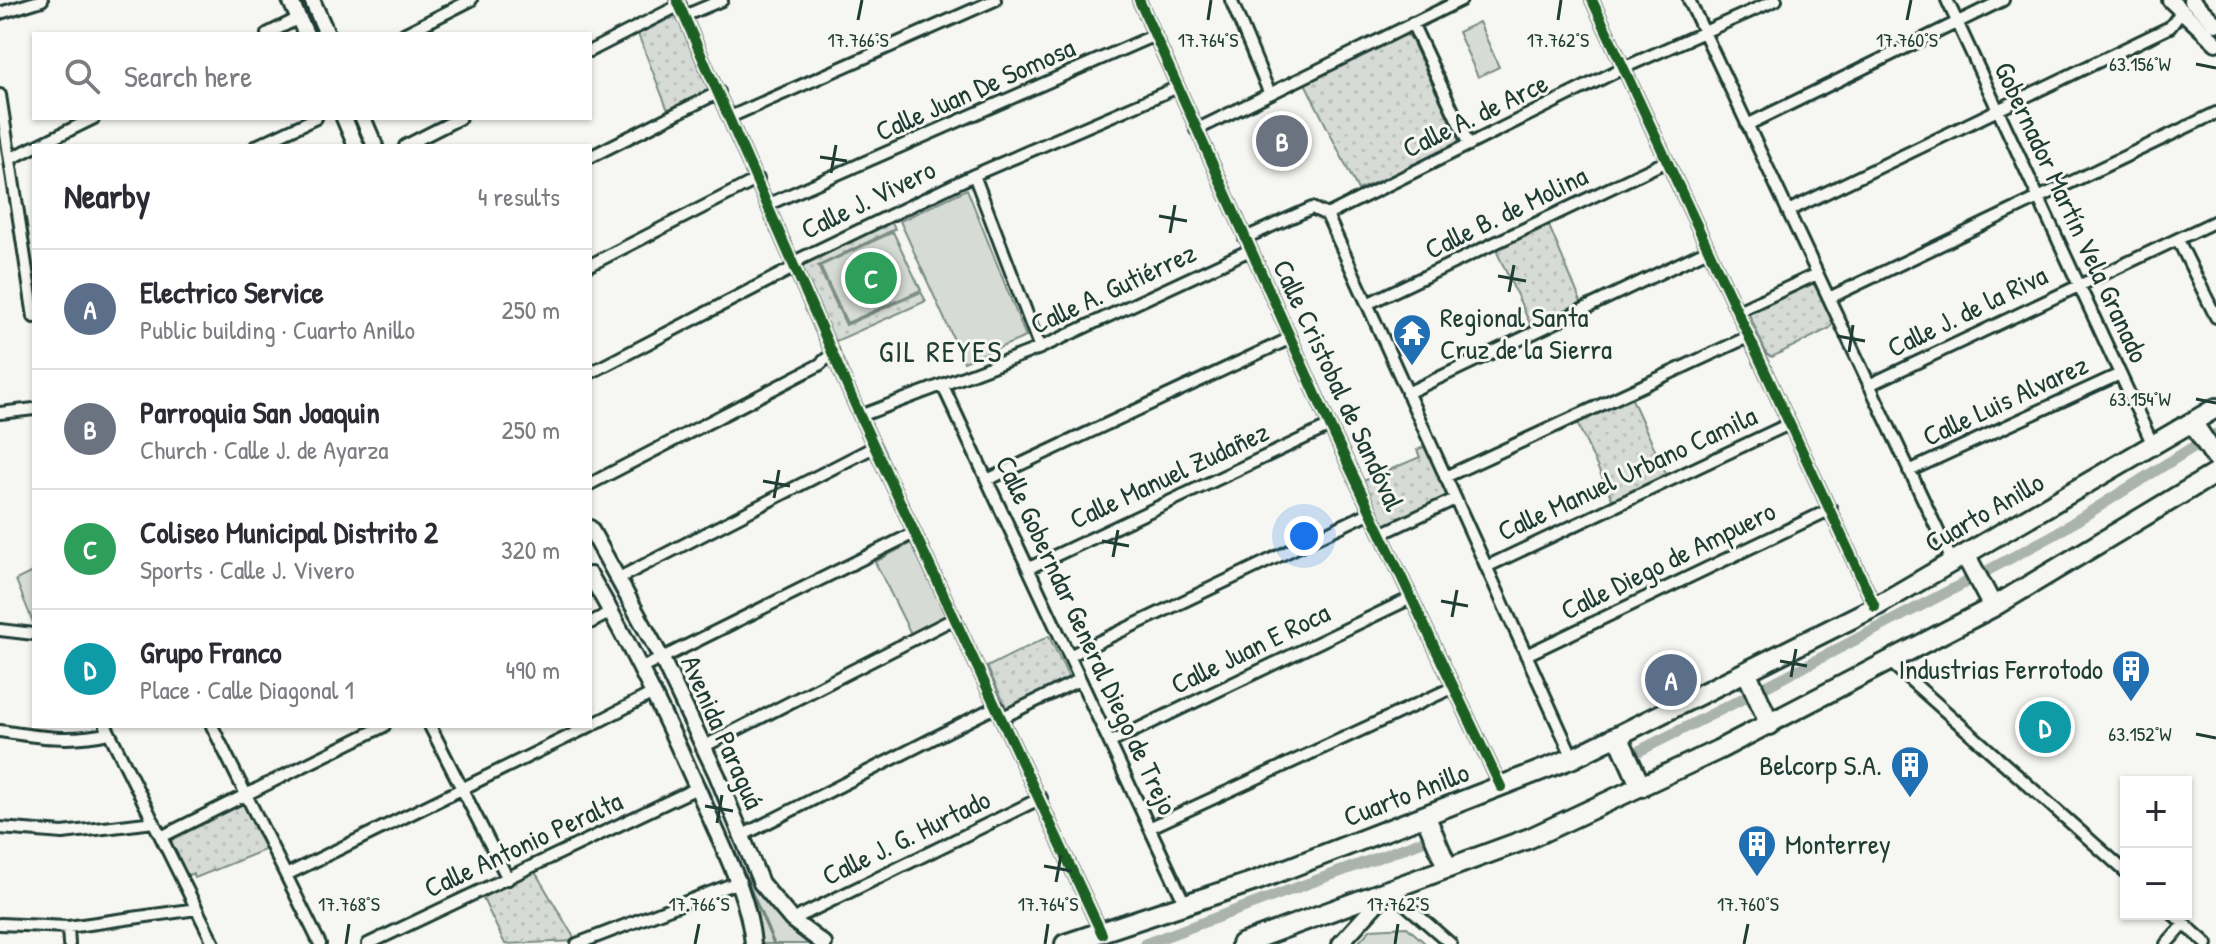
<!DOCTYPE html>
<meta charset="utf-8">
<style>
body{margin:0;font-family:"Patrick Hand",sans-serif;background:#f2f2f3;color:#2b2b33}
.controls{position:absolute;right:24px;bottom:24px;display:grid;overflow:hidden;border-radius:0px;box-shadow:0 2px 6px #0004}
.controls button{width:72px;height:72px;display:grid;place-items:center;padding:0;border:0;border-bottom:2px solid #e1e1e2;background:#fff;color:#2b2b33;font:40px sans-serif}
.you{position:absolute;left:1304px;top:536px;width:28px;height:28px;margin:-20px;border:6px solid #fff;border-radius:50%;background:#1a73e8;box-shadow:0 0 0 12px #1a73e833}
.badge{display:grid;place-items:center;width:52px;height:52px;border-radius:50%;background:#7c3aed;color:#fff;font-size:26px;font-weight:700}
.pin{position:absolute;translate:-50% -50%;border:4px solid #fff;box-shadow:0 2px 8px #0006}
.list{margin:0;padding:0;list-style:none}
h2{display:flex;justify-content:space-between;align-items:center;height:104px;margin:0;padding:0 32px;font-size:34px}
h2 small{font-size:26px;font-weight:400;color:#7c7c81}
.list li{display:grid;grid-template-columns:52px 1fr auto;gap:24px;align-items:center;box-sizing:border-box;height:120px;padding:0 32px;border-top:2px solid #e1e1e2}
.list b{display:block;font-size:30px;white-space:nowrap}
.list p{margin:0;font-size:26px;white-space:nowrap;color:#7c7c81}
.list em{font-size:26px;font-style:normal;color:#7c7c81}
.icon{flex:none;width:44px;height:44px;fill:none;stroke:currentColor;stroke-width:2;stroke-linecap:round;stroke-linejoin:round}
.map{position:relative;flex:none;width:2216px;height:944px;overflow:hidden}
.search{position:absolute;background:#fff;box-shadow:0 2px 6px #0004;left:32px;top:32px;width:560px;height:88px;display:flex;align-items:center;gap:20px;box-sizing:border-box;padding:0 28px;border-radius:0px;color:#7c7c81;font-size:30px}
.panel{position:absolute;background:#fff;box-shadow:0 2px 6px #0004;left:32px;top:144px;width:560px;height:584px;border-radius:0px}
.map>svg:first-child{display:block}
.green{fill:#d6dbd6;stroke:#7a8c85;stroke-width:2}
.park{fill:url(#park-dots);stroke:#7a8c85;stroke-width:2}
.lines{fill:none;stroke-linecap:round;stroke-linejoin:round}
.stream{stroke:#72847d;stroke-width:3}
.canal{stroke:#aab3ae;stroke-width:11}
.minor-casing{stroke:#1f3d34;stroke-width:16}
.tertiary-casing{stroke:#1f3d34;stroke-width:20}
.secondary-casing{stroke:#1f3d34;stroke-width:20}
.trunk-casing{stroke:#1f3d34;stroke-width:24}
.minor{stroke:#f6f6f2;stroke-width:10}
.tertiary{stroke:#f6f6f2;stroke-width:14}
.secondary{stroke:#f6f6f2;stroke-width:14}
.trunk{stroke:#f6f6f2;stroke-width:18}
.cycleway-casing{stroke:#f6f6f2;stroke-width:15}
.cycleway{stroke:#1b5e20;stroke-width:10}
.ticks{fill:none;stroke:#1f3d34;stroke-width:3}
.labels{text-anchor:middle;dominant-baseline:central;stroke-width:6;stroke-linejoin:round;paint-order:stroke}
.street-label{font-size:28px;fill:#1f3d34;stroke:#f6f6f2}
.poi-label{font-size:28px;fill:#1f3d34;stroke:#f6f6f2;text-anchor:start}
.neighbourhood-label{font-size:30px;letter-spacing:2px;fill:#1f3d34;stroke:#f6f6f2}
.ticks-label{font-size:20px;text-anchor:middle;fill:#1f3d34;stroke:#f6f6f2;stroke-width:6;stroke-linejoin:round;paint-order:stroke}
</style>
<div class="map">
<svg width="2216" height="944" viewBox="0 0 2216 944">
<defs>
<pattern id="park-dots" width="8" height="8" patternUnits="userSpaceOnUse" patternTransform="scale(2)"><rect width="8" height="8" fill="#d6dbd6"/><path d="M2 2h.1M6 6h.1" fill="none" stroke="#b7bdb8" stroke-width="1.8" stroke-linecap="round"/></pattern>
</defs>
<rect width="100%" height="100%" fill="#f6f6f2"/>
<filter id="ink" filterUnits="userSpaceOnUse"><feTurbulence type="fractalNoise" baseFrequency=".0125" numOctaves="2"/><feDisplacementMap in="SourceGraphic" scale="16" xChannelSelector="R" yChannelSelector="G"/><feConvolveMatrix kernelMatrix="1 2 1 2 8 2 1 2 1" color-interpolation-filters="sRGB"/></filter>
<g filter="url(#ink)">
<!-- green -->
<path class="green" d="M1479,22L1499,67L1478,77L1458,32Z
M967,189L1026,337L964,362L900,221Z
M893,232L921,290L847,323L820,266Z
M911,543L948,617L911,634L875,562Z
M34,571V625L16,580Z
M748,876L808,944H759Z
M1407,927L1426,944H1357L1371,929Z"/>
<!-- park -->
<path class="park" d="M678,18L709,90L669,113L638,34L669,19Z
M1404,34L1410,37L1459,140L1456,147L1358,190L1304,81Z
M890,219L895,229L818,266L846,325L921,292L926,301L834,342L801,267L807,259Z
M1549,226L1582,304L1532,328L1496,250Z
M1813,283L1834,321L1830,328L1772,357L1767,355L1749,314Z
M1631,397L1667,476L1613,501L1577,423Z
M1426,446L1449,498L1383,529L1361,482L1420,457L1417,450Z
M1049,636L1069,678L1007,709L987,667Z
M240,803L246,806L267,849L195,878L193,873L187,876L171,844L173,836Z
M534,870L576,941L505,944L482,897Z"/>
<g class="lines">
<!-- stream -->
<path class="stream" d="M705,784L774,944"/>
<!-- canal -->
<path class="canal" d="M2213,436L2216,434
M1983,573L2052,536L2198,444
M1763,688L1970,580
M1633,754L1748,696
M1145,944L1428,839"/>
<!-- minor casing -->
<g class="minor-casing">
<path id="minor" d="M677,0L860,416L1102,934
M1139,0L1330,426L1501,787
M1231,0L1269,92
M1592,0L1875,607
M1689,0L1953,563
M1947,0L2153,445
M0,13L42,0
M684,16L722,0
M1412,23L1469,145
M267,34L299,18
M404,34L471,0
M590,51L680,5
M0,95L34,317
M730,117L995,0
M1747,125L2003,0
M1196,130L1461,0
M37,146L94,118
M256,146L316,118
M405,146L460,118
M590,157L719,92
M10,159L34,147
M974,175L1040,348
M769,204L1155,35
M1788,211L2170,27L2182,11
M1327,215L1573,758
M1327,215L1621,69L1776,0
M1245,238L1312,208L1327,215
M2178,240L2216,317
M590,265L758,179
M1829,298L2216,113
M1367,304L1665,162
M1738,311L1817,274
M590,373L795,267L800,259L974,175L1178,87
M1869,385L2216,221
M943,386L1186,906
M1407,393L1708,250
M0,413L34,409
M860,416L1040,348L1250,250
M1909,471L2120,374
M1445,477L1748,337
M987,480L1291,338
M590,484L819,365L833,353
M1381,534L1455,499
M1486,567L1789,424
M1029,568L1330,426
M617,579L874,447
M590,623L611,612
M0,630L34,634
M1526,655L1831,509
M1069,656L1371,512
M1890,662L2126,872
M642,668L914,533
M1003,717L1079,680
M106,726L214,944
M212,726L320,944
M430,726L508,879
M590,726L653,693
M0,731C37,737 72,742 109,733
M1111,742L1411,598
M703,747L955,618
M1151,827L1452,688
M0,828L63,833L154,822
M741,836L997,706
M161,837L384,726
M286,875L590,726
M1389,890L1451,944
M2173,914L2207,944
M792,920L1041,798
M0,924L68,927L197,909
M68,927L69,944
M368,944L697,788
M577,944L738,882
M2166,944L2184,924"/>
</g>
<!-- tertiary casing -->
<g class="tertiary-casing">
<path id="tertiary" d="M1340,944L1388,891"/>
</g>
<!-- secondary casing -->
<g class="secondary-casing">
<path id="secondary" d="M290,0L306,34
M312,0L327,34
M2170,0L2216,43
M2191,0L2216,24
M344,118L356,146
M363,118L375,146
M590,528L662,659L717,775L761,883L792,920L824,944
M590,575C635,653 674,734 710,817C728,858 749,899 753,944"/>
</g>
<!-- trunk casing -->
<g class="trunk-casing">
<path id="trunk" d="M2192,422L2216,458
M1966,556L1993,607
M1747,673L1770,725
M1618,736L1641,787
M1426,817L1447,867
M1065,944L1258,880L1573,758L1875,607L2216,408
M1241,944L1530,838L1718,750L1993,607L2216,473"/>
</g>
<!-- minor -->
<use href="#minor" class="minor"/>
<!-- tertiary -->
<use href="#tertiary" class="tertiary"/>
<!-- secondary -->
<use href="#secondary" class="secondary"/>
<!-- trunk -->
<use href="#trunk" class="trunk"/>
<!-- cycleway casing -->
<g class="cycleway-casing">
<path id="cycleway" d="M677,0L860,416L1102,934
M1139,0L1330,426L1501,787
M1592,0L1875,607"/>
</g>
<!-- cycleway -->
<use href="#cycleway" class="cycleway"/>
</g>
</g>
<!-- ticks -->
<path class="ticks" d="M858,20L862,0M1208,20L1211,0M1558,20L1561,0M1907,20L1911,0M2196,64L2216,68M820,157L847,161M831,173L836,145M1159,216L1187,221M1170,233L1175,205M1498,276L1526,281M1509,292L1514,265M1837,336L1865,341M1849,352L1853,325M2196,399L2216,403M763,481L790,486M774,498L779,470M1102,541L1129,546M1113,557L1118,530M1441,601L1468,606M1452,617L1457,590M1780,661L1807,666M1791,677L1796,649M2196,734L2216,738M705,806L733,811M717,823L722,795M1044,866L1072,871M1056,882L1061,855M346,944L349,924M695,944L699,924M1045,944L1048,924M1395,944L1398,924M1744,944L1748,924"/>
<!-- icons -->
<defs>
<g id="temple-pin" transform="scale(2)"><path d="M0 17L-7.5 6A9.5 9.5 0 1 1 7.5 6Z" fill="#1f6fb2" stroke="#f6f6f2"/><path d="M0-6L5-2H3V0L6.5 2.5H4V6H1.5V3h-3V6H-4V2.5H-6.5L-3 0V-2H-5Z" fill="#fff"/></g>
<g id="building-pin" transform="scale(2)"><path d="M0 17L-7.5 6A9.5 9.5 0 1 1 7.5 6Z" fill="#1f6fb2" stroke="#f6f6f2"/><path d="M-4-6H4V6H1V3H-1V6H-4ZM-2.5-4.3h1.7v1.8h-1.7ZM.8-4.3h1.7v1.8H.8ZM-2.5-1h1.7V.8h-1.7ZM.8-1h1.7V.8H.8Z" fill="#fff"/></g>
</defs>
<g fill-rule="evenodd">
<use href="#temple-pin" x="1412" y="333"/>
<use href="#building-pin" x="2131" y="669"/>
<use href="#building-pin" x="1910" y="765"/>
<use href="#building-pin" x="1757" y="844"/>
</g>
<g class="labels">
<!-- street labels -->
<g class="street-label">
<text transform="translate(975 89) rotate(-24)">Calle Juan De Somosa</text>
<text transform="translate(1475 115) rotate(-26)">Calle A. de Arce</text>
<text transform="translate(868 199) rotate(-26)">Calle J. Vivero</text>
<text transform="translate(1506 212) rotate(-26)">Calle B. de Molina</text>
<text transform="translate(2072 212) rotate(65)">Gobernador Martín Vela Granado</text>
<text transform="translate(1113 288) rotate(-25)">Calle A. Gutiérrez</text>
<text transform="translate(1967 311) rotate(-26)">Calle J. de la Riva</text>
<text transform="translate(1339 385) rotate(65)">Calle Cristobal de Sandóval</text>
<text transform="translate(2005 400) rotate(-25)">Calle Luis Alvarez</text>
<text transform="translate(1627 473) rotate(-25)">Calle Manuel Urbano Camila</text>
<text transform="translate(1169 475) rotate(-25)">Calle Manuel Zudañez</text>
<text transform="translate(1984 512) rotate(-30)">Cuarto Anillo</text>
<text transform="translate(1668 560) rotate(-26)">Calle Diego de Ampuero</text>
<text transform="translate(1087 635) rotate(65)">Calle Goberndar General Diego de Trejo</text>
<text transform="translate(1250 648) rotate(-26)">Calle Juan E Roca</text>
<text transform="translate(723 732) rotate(66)">Avenida Paraguá</text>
<text transform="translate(1406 794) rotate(-21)">Cuarto Anillo</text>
<text transform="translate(906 837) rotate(-26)">Calle J. G. Hurtado</text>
<text transform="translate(523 844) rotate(-25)">Calle Antonio Peralta</text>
</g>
<!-- poi labels -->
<g class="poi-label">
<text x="1440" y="317">Regional Santa<tspan x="1440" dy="32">Cruz de la Sierra</tspan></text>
<text x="2103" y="669" text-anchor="end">Industrias Ferrotodo</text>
<text x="1882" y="765" text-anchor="end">Belcorp S.A.</text>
<text x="1785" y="844">Monterrey</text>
</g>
<!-- neighbourhood labels -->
<g class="neighbourhood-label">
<text x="941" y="351">GIL REYES</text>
</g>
</g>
<g class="ticks-label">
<text x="858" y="47">17.766°S</text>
<text x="1208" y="47">17.764°S</text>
<text x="1558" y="47">17.762°S</text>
<text x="1907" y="47">17.760°S</text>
<text x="2140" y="71">63.156°W</text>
<text x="2140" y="406">63.154°W</text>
<text x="2140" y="741">63.152°W</text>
<text x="349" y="911">17.768°S</text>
<text x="699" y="911">17.766°S</text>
<text x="1048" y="911">17.764°S</text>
<text x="1398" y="911">17.762°S</text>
<text x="1748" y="911">17.760°S</text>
</g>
</svg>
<div class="controls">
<button>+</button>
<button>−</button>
</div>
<div class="you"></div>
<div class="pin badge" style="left:1671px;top:680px;background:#5c6f8a">A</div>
<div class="pin badge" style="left:1282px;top:141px;background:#6b7280">B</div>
<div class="pin badge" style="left:871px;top:278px;background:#2e9e5b">C</div>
<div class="pin badge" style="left:2045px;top:727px;background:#0f9aa8">D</div>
<div class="search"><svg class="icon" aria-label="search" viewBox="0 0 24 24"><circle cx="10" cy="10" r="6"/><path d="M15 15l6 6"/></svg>Search here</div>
<section class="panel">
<h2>Nearby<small>4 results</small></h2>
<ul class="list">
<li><span class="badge" style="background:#5c6f8a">A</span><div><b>Electrico Service</b><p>Public building · Cuarto Anillo</p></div><em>250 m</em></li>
<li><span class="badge" style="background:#6b7280">B</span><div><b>Parroquia San Joaquin</b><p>Church · Calle J. de Ayarza</p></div><em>250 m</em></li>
<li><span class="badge" style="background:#2e9e5b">C</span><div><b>Coliseo Municipal Distrito 2</b><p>Sports · Calle J. Vivero</p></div><em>320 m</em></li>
<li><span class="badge" style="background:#0f9aa8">D</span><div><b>Grupo Franco</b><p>Place · Calle Diagonal 1</p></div><em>490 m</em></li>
</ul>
</section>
</div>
